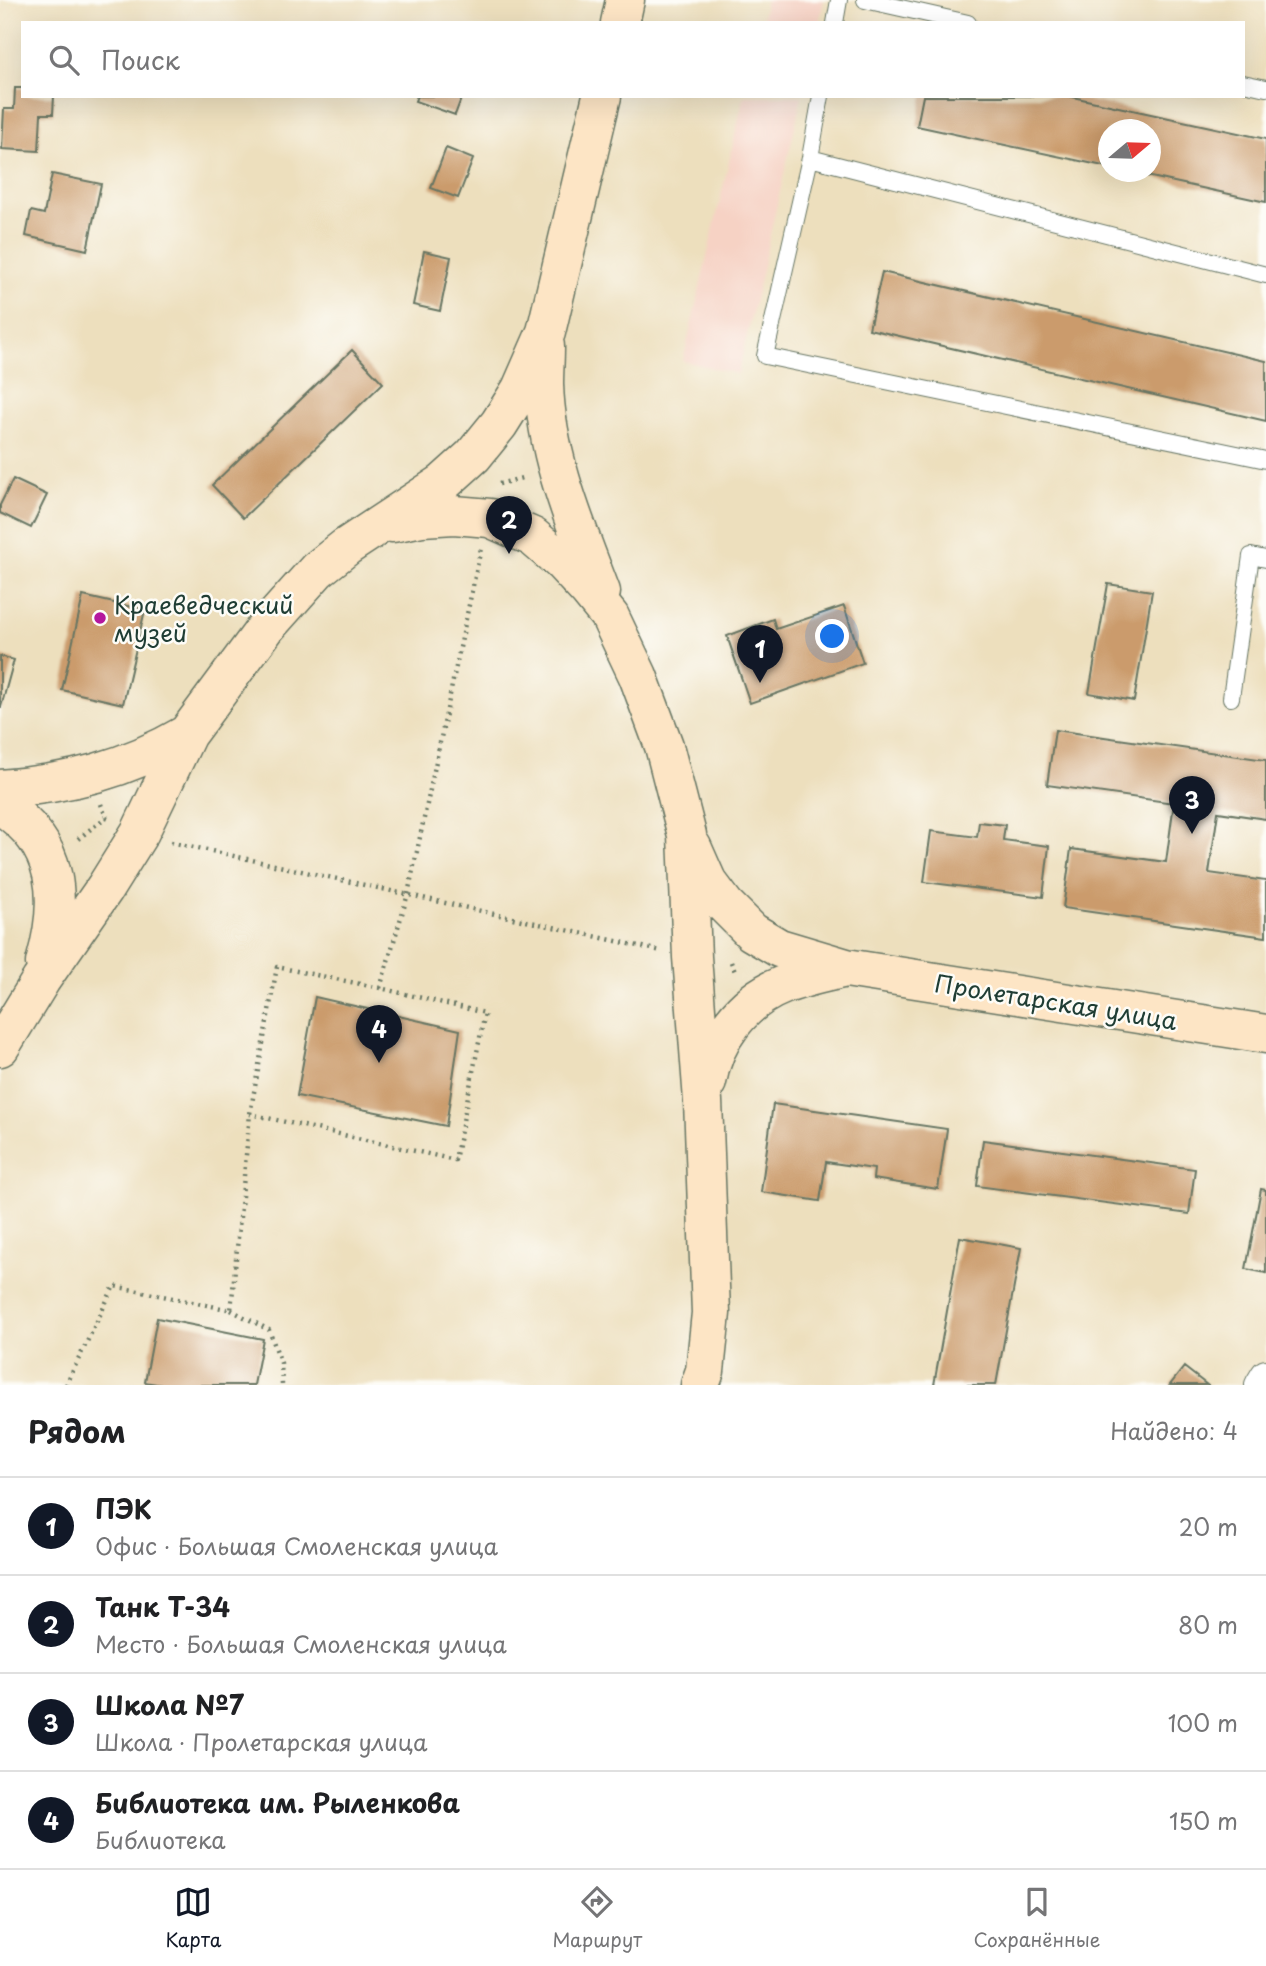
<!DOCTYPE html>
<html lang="ru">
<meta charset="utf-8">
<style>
body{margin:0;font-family:"Playpen Sans",sans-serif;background:#f6f6f6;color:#202124}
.compass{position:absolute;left:1098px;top:119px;width:63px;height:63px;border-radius:50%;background:#fff;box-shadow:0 7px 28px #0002;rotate:71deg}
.you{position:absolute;left:833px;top:637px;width:24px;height:24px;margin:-18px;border:5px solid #fff;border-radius:50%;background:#1a73e8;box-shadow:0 0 0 10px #1a73e833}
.badge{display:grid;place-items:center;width:46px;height:46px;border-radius:50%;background:#111827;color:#fff;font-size:23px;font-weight:700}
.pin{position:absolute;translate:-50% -58px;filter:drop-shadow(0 2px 4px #0008)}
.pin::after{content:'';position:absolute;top:37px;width:24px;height:21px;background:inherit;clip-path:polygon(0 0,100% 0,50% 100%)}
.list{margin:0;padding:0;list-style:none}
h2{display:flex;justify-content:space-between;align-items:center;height:91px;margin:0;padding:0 28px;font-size:30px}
h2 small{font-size:23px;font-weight:400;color:#757577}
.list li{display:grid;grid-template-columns:46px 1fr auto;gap:21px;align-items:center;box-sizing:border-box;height:98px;padding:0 28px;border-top:2px solid #e0e0e0}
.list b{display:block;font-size:26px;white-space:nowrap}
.list p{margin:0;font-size:23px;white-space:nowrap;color:#757577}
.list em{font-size:23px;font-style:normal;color:#757577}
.icon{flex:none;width:38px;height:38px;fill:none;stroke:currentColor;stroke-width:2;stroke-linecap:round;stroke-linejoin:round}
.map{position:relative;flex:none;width:1266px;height:1385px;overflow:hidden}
.search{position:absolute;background:#fff;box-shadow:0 7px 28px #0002;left:21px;right:21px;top:21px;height:77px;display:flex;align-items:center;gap:18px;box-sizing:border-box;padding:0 24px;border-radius:0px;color:#757577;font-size:26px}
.sheet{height:483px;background:#fff}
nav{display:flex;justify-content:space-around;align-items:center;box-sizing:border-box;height:98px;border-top:2px solid #e0e0e0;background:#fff;font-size:19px;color:#757577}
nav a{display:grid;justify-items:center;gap:4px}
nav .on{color:#111827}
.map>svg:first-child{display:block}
.built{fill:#f6d2c4}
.building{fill:#cb9b6c}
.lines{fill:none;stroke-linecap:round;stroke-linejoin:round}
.lane-casing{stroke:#677664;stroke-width:18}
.street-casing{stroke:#677664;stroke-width:32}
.secondary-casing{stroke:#677664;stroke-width:41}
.path{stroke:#677664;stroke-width:4.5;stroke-dasharray:2 5;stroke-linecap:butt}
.lane{stroke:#fff;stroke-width:16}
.street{stroke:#fff;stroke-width:30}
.secondary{stroke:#fde5c5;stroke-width:38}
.poi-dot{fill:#b5179e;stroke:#fdfcf7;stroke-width:2.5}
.labels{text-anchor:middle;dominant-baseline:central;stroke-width:5;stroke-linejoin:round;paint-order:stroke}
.poi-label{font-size:24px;fill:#1f3d34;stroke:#fdfcf7;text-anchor:start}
.street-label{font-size:24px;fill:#1f3d34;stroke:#fdfcf7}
</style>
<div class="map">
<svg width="1266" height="1385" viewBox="0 0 1266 1385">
<rect width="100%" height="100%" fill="#fdfcf7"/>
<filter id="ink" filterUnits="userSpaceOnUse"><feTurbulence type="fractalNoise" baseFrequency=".0143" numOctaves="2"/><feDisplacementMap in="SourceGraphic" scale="14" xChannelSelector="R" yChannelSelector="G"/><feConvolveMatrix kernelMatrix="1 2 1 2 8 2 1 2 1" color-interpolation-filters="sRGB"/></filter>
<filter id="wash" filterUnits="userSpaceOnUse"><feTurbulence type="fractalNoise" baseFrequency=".00686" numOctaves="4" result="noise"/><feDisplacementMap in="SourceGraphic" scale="28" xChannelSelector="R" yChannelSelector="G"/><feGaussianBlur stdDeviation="1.57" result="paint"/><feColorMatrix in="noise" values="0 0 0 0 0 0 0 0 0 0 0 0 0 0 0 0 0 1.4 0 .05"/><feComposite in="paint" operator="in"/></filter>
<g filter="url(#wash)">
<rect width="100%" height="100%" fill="#eddfbd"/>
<!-- built -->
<path class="built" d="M766,0H824L819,23H761Z
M744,96H802L738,374L683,361Z"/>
<g id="blocks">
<!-- building -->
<path class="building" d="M15,88H23V96H54L53,114H41L39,151L2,149L4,109H14Z
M417,96H462L455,115L415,101Z
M923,96H1068L1266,139V202L1133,173L1150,172V130H1108V167L917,126Z
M446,148L473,159L458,198L431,188Z
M52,174L101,184L87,250L26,236L31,211L44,214Z
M424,251L451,257L440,311L413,305Z
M882,272L1266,361V421L869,329Z
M352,350L383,383L243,518L212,485Z
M13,479L47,495L31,528L0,513V505Z
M1108,584L1152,591L1134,701L1089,693Z
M83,596L145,610L123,704L62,690Z
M844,606L863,663L750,703L727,636L773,619L776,629Z
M0,656L14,660L1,707H0Z
M1055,730L1266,760V819L1218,812L1209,873L1266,881V937L1063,908L1071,849L1166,862L1174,803L1047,785Z
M979,822L1005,825L1003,840L1049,846L1043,897L924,882L931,831L977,837Z
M315,997L460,1030L446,1126L297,1096Z
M773,1104L947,1129L938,1189L873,1179L874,1169L826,1162L820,1201L761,1192Z
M983,1140L1195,1169L1189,1214L977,1186Z
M1261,1189L1266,1190V1273L1246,1269Z
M960,1237L1021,1248L996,1385H934Z
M157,1318L263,1339L254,1385H162L145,1382Z
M1184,1367L1207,1385H1170Z"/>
</g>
</g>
<g filter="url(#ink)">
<use href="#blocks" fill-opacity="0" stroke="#677664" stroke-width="2"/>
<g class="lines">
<!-- lane casing -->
<g class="lane-casing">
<path id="lane" d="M865,0L968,23
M835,23L839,0
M1243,83L1266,88
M821,96L810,158L765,356L1266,460
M810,158L1266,275
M1231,698L1251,556L1266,559"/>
</g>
<!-- street casing -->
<g class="street-casing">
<path id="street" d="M1260,1385L1266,1375"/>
</g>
<!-- secondary casing -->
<g class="secondary-casing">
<path id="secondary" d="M620,23L625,0
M545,346C545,359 544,372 544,384C546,456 576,526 601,592
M393,523L422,517L454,515L490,518L533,537L562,562L588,590L610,617L638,676L664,746L687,835L692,957L703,1101L711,1313L705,1371L700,1385
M0,789C69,784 127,769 187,734
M0,805C61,843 63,900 45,963
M692,847L707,881L725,905L752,932L779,948L846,968L1266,1034
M0,1047L41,980L105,888L140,832L187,734L267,626L317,570L346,547L443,483L473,456L499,424L521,389L546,332L602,96
M707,1082C714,1039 742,1001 783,985C804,977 825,973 846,968"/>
</g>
<!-- path -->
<path class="path" d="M499,484L522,478
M101,804L106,817L111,819
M78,839L106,817
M171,842L661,951
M731,962L736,974
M380,988L408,894L481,548
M231,1310L269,1330L281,1363L282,1385
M66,1385L114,1286L231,1310L250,1114L277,967L380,988L485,1013L455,1160L250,1114"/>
<!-- lane -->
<use href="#lane" class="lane"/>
<!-- street -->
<use href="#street" class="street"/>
<!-- secondary -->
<use href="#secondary" class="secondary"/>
</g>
</g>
<!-- markers -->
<circle class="poi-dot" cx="100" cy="618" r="7"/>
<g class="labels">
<!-- poi labels -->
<g class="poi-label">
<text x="114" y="604">Краеведческий<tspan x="114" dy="28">музей</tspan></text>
</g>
<!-- street labels -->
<g class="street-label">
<text transform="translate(1056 1001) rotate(9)">Пролетарская улица</text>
</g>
</g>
</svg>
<svg class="compass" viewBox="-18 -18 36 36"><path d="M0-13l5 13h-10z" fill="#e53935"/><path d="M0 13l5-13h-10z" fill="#757577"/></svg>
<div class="you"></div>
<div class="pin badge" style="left:760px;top:683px">1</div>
<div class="pin badge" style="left:509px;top:554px">2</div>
<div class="pin badge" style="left:1192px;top:834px">3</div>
<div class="pin badge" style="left:379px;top:1063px">4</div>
<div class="search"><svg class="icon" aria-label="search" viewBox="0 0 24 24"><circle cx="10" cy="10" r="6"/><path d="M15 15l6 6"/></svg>Поиск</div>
</div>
<section class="sheet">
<h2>Рядом<small>Найдено: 4</small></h2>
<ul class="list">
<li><span class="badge">1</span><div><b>ПЭК</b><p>Офис · Большая Смоленская улица</p></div><em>20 m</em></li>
<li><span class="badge">2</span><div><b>Танк Т-34</b><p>Место · Большая Смоленская улица</p></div><em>80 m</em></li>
<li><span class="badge">3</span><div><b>Школа №7</b><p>Школа · Пролетарская улица</p></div><em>100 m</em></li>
<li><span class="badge">4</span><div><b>Библиотека им. Рыленкова</b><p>Библиотека</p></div><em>150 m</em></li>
</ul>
</section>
<nav>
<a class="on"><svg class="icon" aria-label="map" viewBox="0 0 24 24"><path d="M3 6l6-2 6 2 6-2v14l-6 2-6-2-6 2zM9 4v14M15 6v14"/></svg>Карта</a>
<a><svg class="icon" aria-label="directions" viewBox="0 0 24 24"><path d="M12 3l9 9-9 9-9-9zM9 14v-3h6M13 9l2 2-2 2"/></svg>Маршрут</a>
<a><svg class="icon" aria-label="saved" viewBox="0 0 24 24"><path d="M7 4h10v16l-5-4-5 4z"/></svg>Сохранённые</a>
</nav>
